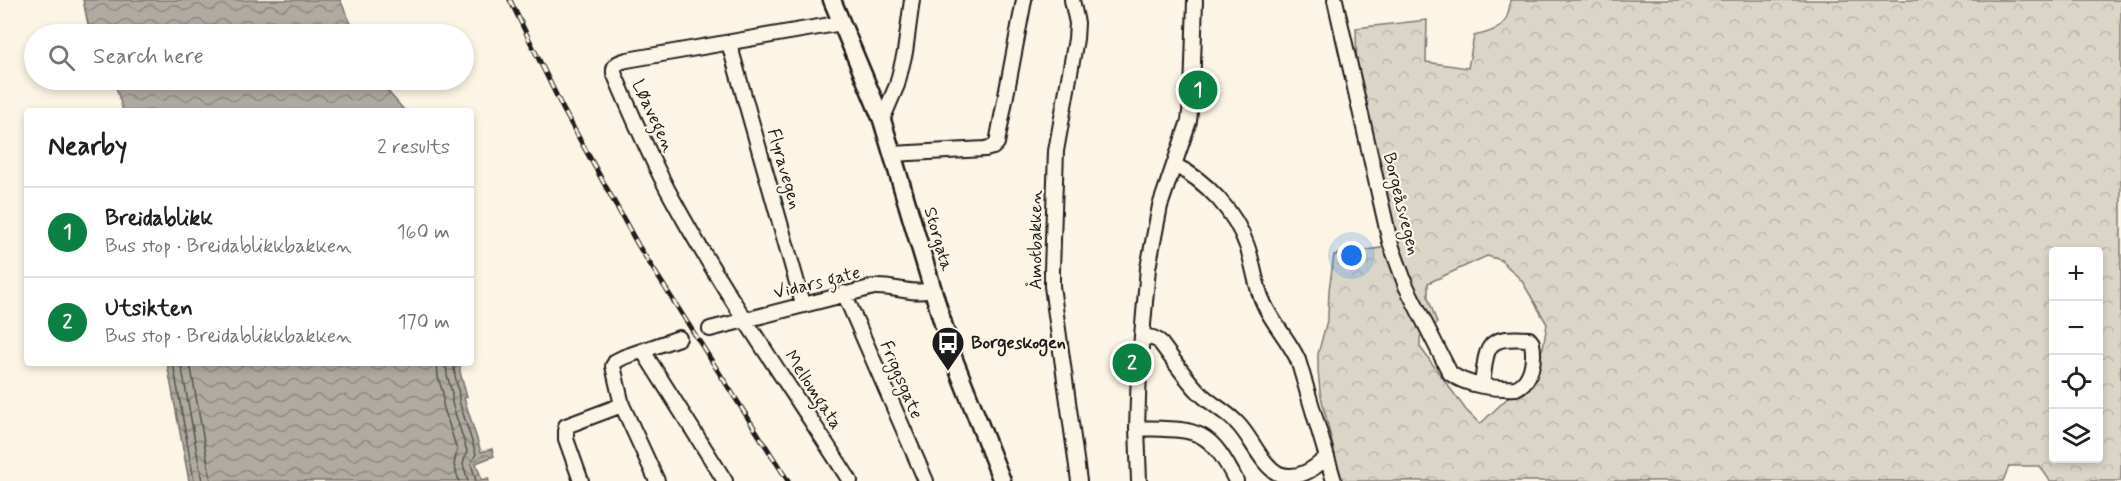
<!DOCTYPE html>
<meta charset="utf-8">
<style>
body{margin:0;font-family:Mynerve,sans-serif;background:#f2f2f2;color:#202124}
.controls{position:absolute;right:18px;bottom:18px;display:grid;overflow:hidden;border-radius:6px;box-shadow:0 3px 9px #0003}
.controls button{width:54px;height:54px;display:grid;place-items:center;padding:0;border:0;border-bottom:2px solid #e0e0e0;background:#fff;color:#202124;font:30px sans-serif}
.you{position:absolute;left:1352px;top:256px;width:21px;height:21px;margin:-15px;border:4px solid #fff;border-radius:50%;background:#1a73e8;box-shadow:0 0 0 9px #1a73e833}
.badge{display:grid;place-items:center;width:39px;height:39px;border-radius:50%;background:#0b8043;color:#fff;font-size:20px;font-weight:700}
.pin{position:absolute;translate:-50% -50%;border:3px solid #fff;box-shadow:0 2px 6px #0006}
.list{margin:0;padding:0;list-style:none}
h2{display:flex;justify-content:space-between;align-items:center;height:78px;margin:0;padding:0 24px;font-size:26px}
h2 small{font-size:20px;font-weight:400;color:#757577}
.list li{display:grid;grid-template-columns:39px 1fr auto;gap:18px;align-items:center;box-sizing:border-box;height:90px;padding:0 24px;border-top:2px solid #e0e0e0}
.list b{display:block;font-size:22px;white-space:nowrap}
.list p{margin:0;font-size:20px;white-space:nowrap;color:#757577}
.list em{font-size:20px;font-style:normal;color:#757577}
.icon{flex:none;width:33px;height:33px;fill:none;stroke:currentColor;stroke-width:2;stroke-linecap:round;stroke-linejoin:round}
.map{position:relative;flex:none;width:2121px;height:481px;overflow:hidden}
.search{position:absolute;background:#fff;box-shadow:0 3px 9px #0003;left:24px;top:24px;width:450px;height:66px;display:flex;align-items:center;gap:15px;box-sizing:border-box;padding:0 21px;border-radius:33px;color:#757577;font-size:22px}
.panel{position:absolute;background:#fff;box-shadow:0 3px 9px #0003;left:24px;top:108px;width:450px;height:258px;border-radius:6px}
.map>svg:first-child{display:block}
.forest{fill:url(#forest-crowns);stroke:#7c7872;stroke-width:1.5;fill-rule:evenodd}
.water{fill:url(#water-waves);stroke:#75726c;stroke-width:1.5}
.lines{fill:none;stroke-linecap:round;stroke-linejoin:round}
.shore{stroke:#575551;stroke-width:1.5}
.minor-casing{stroke:#1c1c1c;stroke-width:18}
.major-casing{stroke:#1c1c1c;stroke-width:21}
.minor{stroke:#fcf5e5;stroke-width:14}
.major{stroke:#fcf5e5;stroke-width:16}
.rail-casing{stroke:#1c1c1c;stroke-width:5}
.rail{stroke:#fcf5e5;stroke-width:3;stroke-dasharray:9;stroke-linecap:butt}
.labels{text-anchor:middle;dominant-baseline:central;stroke-width:4.5;stroke-linejoin:round;paint-order:stroke}
.street-label{font-size:18px;fill:#1c1c1c;stroke:#fcf5e5}
.poi-label{font-size:18px;font-weight:bold;fill:#1c1c1c;stroke:#fcf5e5;text-anchor:start}
</style>
<div class="map">
<svg width="2121" height="481" viewBox="0 0 2121 481">
<defs>
<pattern id="forest-crowns" width="20" height="18" patternUnits="userSpaceOnUse" patternTransform="scale(1.5)"><rect width="20" height="18" fill="#dbd5c8"/><path d="M2 6a3 3 0 1 1 6 0M12 15a3 3 0 1 1 6 0" fill="none" stroke="#bbb6ab"/></pattern>
<pattern id="water-waves" width="16" height="10" patternUnits="userSpaceOnUse" patternTransform="scale(1.5)"><rect width="16" height="10" fill="#b0aba1"/><path d="M0 5q4-4 8 0t8 0" fill="none" stroke="#8e8a82"/></pattern>
</defs>
<rect width="100%" height="100%" fill="#fcf5e5"/>
<filter id="ink" filterUnits="userSpaceOnUse"><feTurbulence type="fractalNoise" baseFrequency=".0167" numOctaves="2"/><feDisplacementMap in="SourceGraphic" scale="12" xChannelSelector="R" yChannelSelector="G"/><feConvolveMatrix kernelMatrix="1 2 1 2 8 2 1 2 1" color-interpolation-filters="sRGB"/></filter>
<g filter="url(#ink)">
<!-- forest -->
<path class="forest" d="M1510,0H2121V481H2050L2040,466H2009L2003,481H1334L1329,466L1335,455L1320,392L1318,370V354L1328,317L1329,290L1334,255L1387,247L1357,76L1356,28L1427,20L1426,62L1468,68L1474,36C1498,30 1509,27 1510,0ZM2054,252H2098V458H2054ZM1487,256L1501,260L1522,281L1547,324L1543,348L1516,390L1480,424L1466,410L1420,347V337L1437,323L1428,297V283Z"/>
<!-- water -->
<path class="water" d="M83,0H340L356,34H90Z
M114,80H378L405,111H123Z
M167,363H460V372L467,397L464,398L481,452L492,449L494,456L476,463L482,480L488,478L489,481H189Z"/>
<g class="lines">
<!-- shore -->
<path class="shore" d="M173,363L194,481
M181,363L202,481
M190,363L211,481
M437,363L438,377L443,393V405L457,450L454,465L459,481
M446,363L447,375L452,393V403L467,451L463,464L468,481
M454,363C453,376 460,388 459,401L476,454L471,463L476,481"/>
<!-- minor casing -->
<g class="minor-casing">
<path id="minor" d="M1072,0L1077,23L1076,39L1056,151L1052,270V286L1079,481
M1335,0L1390,242L1406,286L1450,373C1466,386 1496,389 1516,388C1532,381 1535,359 1532,343L1529,339C1485,336 1487,345 1482,385
M842,23L627,60C619,62 613,64 614,73C632,115 650,158 672,198C725,296 791,387 850,481
M729,43L803,304
M882,120L897,85L905,52L912,0
M892,154L985,149L993,147L997,143L1024,0
M1174,165C1206,180 1236,213 1247,246C1254,265 1255,286 1264,304C1273,324 1289,340 1298,360L1334,481
M844,293L926,481
M710,329L874,287C896,286 911,295 933,290
M1142,336L1153,338L1159,341C1173,359 1186,380 1202,395C1214,406 1228,413 1238,424C1251,437 1262,466 1279,474C1298,481 1314,469 1327,457
M643,351L725,481
M1137,428C1195,430 1208,425 1236,481
M581,481L566,439V426L622,405
M657,481L622,405L613,366L616,361L624,357L679,338
M1139,481L1137,428L1139,370L1148,268L1160,206L1189,121L1192,94L1195,0"/>
</g>
<!-- major casing -->
<g class="major-casing">
<path id="major" d="M832,0L882,120L953,357L1002,481"/>
</g>
<!-- minor -->
<use href="#minor" class="minor"/>
<!-- major -->
<use href="#major" class="major"/>
<!-- rail casing -->
<g class="rail-casing">
<path id="rail" d="M510,0L563,109L638,245L788,481"/>
</g>
<!-- rail -->
<use href="#rail" class="rail"/>
</g>
</g>
<!-- icons -->
<defs>
<g id="bus-pin" transform="scale(1.725)"><path d="M0 17L-7.5 6A9.5 9.5 0 1 1 7.5 6Z" fill="#1c1c1c" stroke="#fcf5e5"/><path d="M-5-6H5V4H4V6H2V4H-2V6H-4V4H-5ZM-3.5-4V0h7V-4ZM-3.5 1.2v1.5H-2V1.2ZM2 1.2v1.5H3.5V1.2Z" fill="#fff"/></g>
</defs>
<g fill-rule="evenodd">
<use href="#bus-pin" x="948" y="343"/>
</g>
<g class="labels">
<!-- street labels -->
<g class="street-label">
<text transform="translate(653 116) rotate(65)">Løavegen</text>
<text transform="translate(784 169) rotate(74)">Flyravegen</text>
<text transform="translate(1401 204) rotate(76)">Borgeåsvegen</text>
<text transform="translate(938 239) rotate(74)">Storgata</text>
<text transform="translate(1036 240) rotate(-90)">Åmotbakken</text>
<text transform="translate(817 283) rotate(-14)">Vidars gate</text>
<text transform="translate(901 380) rotate(67)">Friggsgate</text>
<text transform="translate(813 390) rotate(57)">Mellomgata</text>
</g>
<!-- poi labels -->
<g class="poi-label">
<text x="971" y="343">Borgeskogen</text>
</g>
</g>
</svg>
<div class="controls">
<button>+</button>
<button>−</button>
<button><svg class="icon" aria-label="locate" viewBox="0 0 24 24"><circle cx="12" cy="12" r="6"/><path d="M12 2v4M12 18v4M2 12h4M18 12h4"/></svg></button>
<button><svg class="icon" aria-label="layers" viewBox="0 0 24 24"><path d="M12 4l9 5-9 5-9-5zM3 14l9 5 9-5"/></svg></button>
</div>
<div class="you"></div>
<div class="pin badge" style="left:1198px;top:90px">1</div>
<div class="pin badge" style="left:1132px;top:363px">2</div>
<div class="search"><svg class="icon" aria-label="search" viewBox="0 0 24 24"><circle cx="10" cy="10" r="6"/><path d="M15 15l6 6"/></svg>Search here</div>
<section class="panel">
<h2>Nearby<small>2 results</small></h2>
<ul class="list">
<li><span class="badge">1</span><div><b>Breidablikk</b><p>Bus stop · Breidablikkbakken</p></div><em>160 m</em></li>
<li><span class="badge">2</span><div><b>Utsikten</b><p>Bus stop · Breidablikkbakken</p></div><em>170 m</em></li>
</ul>
</section>
</div>
